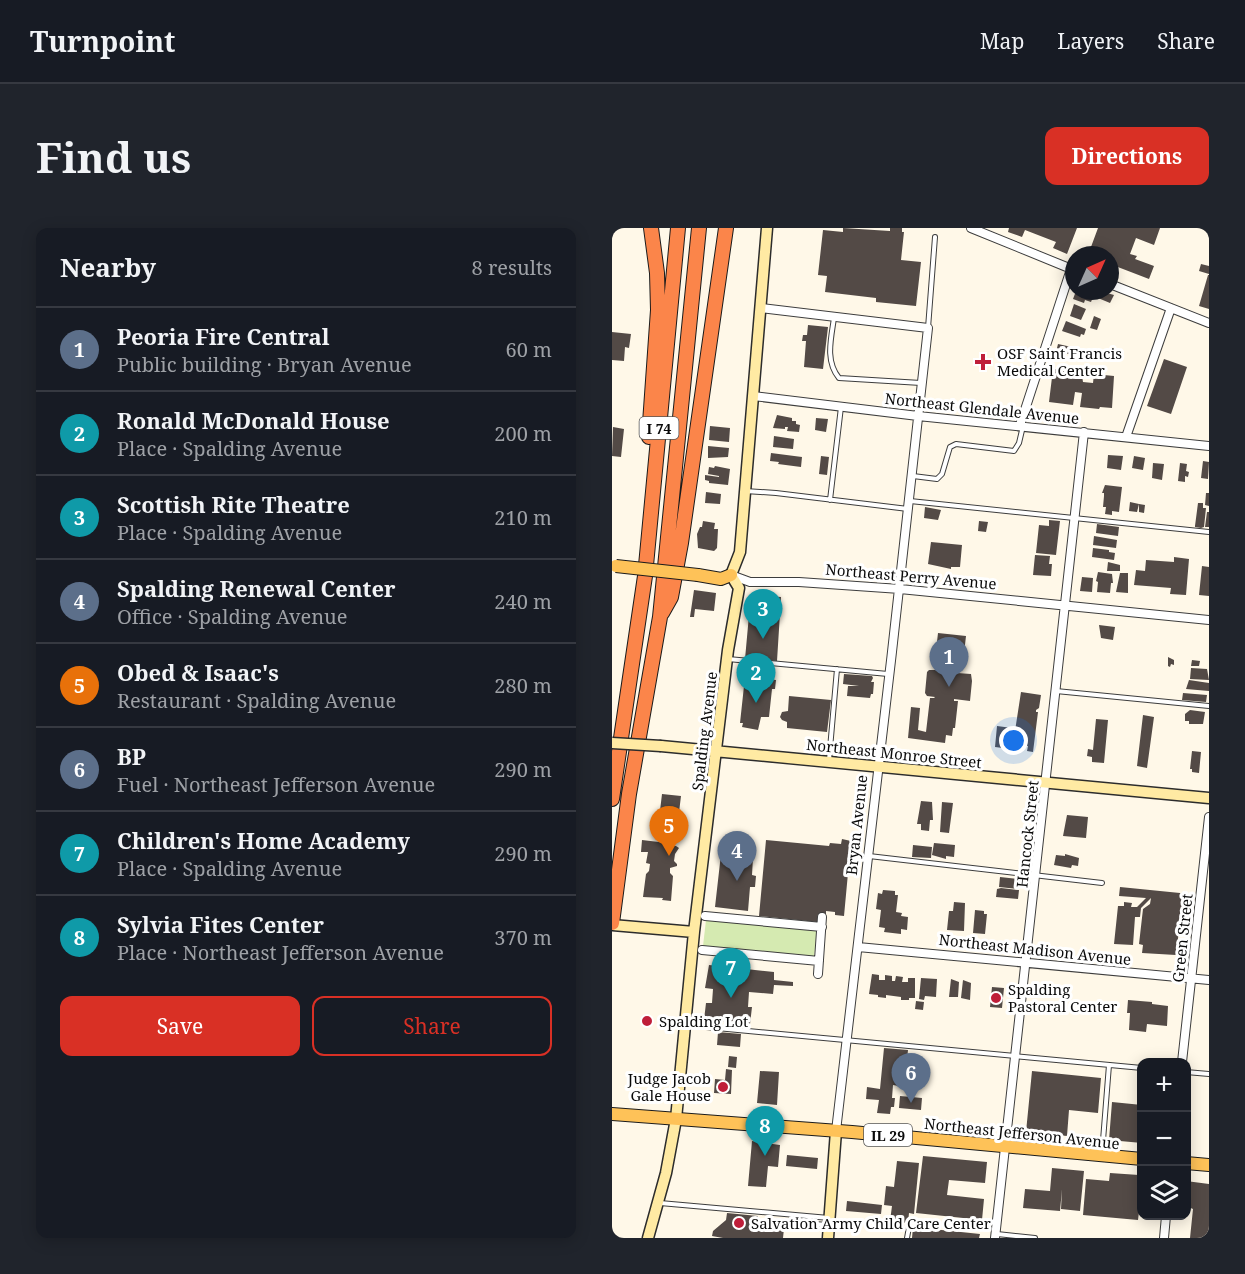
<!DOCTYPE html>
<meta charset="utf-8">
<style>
body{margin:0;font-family:"Noto Serif",serif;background:#20242c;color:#f1f3f6}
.controls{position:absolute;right:18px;bottom:18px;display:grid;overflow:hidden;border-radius:12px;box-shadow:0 3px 15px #0003}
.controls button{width:54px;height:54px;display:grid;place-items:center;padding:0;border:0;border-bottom:2px solid #363941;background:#171b24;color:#f1f3f6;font:30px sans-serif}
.compass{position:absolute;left:453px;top:18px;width:54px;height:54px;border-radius:50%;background:#171b24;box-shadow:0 3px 15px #0003;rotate:45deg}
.you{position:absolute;left:402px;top:513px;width:21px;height:21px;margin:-15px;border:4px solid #fff;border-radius:50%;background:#1a73e8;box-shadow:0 0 0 9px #1a73e833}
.badge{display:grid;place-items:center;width:39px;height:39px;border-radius:50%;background:#d93025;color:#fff;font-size:20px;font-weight:700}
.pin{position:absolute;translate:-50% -50px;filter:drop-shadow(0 2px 3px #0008)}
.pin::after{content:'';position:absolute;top:32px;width:21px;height:18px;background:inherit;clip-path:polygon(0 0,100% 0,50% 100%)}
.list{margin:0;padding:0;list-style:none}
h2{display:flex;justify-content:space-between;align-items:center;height:78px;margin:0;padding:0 24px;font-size:26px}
h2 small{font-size:20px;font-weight:400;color:#9ea1a6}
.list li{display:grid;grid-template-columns:39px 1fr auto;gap:18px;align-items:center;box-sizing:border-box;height:84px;padding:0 24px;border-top:2px solid #363941}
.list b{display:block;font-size:22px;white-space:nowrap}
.list p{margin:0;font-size:20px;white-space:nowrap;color:#9ea1a6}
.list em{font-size:20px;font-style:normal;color:#9ea1a6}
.actions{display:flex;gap:12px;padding:18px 24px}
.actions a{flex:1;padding:14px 0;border:2px solid #d93025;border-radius:12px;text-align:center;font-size:21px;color:#d93025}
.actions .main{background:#d93025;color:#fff}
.icon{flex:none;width:33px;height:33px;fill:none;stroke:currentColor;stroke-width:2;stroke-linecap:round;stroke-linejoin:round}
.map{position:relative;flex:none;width:597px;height:1010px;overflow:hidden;border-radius:12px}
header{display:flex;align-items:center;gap:36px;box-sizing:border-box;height:84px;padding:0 30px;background:#171b24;border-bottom:2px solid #363941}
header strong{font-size:28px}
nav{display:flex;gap:33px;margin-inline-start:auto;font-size:21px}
.intro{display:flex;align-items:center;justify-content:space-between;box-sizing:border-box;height:144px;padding:0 36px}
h1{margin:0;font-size:42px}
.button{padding:15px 27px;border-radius:12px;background:#d93025;color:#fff;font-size:21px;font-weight:700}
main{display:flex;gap:36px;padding:0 36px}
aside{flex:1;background:#171b24;border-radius:12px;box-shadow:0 3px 15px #0003}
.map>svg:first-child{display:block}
.green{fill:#d5eab1}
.building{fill:#534a46}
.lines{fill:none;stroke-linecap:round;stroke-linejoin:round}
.lane-casing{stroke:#3d3d3d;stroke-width:6}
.street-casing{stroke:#3d3d3d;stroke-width:10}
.secondary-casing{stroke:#2c2c2c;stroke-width:13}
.primary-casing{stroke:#1b1b1b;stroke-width:14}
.highway-casing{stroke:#1b1b1b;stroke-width:16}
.lane{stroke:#fff;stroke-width:4}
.street{stroke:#fff;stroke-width:8}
.secondary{stroke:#ffeaa3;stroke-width:10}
.primary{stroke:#fec258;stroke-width:12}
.highway{stroke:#fb854a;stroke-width:14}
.secondary-bridge-casing{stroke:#2c2c2c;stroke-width:13;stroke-linecap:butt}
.primary-bridge-casing{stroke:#1b1b1b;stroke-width:14;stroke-linecap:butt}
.secondary-bridge{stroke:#ffeaa3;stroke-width:10}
.primary-bridge{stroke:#fec258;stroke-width:12}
.poi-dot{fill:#bf1e39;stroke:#fff;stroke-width:2}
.labels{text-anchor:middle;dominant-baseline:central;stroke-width:6;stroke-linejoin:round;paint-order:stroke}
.shield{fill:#fff;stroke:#545454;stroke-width:1.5}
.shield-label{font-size:14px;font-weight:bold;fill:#0a0a0a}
.poi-label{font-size:15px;fill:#0a0a0a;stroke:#fff;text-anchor:start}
.street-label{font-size:15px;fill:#0a0a0a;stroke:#fff}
</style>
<header>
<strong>Turnpoint</strong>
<nav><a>Map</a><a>Layers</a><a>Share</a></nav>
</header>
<div class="intro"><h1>Find us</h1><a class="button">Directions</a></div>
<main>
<aside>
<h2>Nearby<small>8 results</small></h2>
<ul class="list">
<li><span class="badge" style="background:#5c6f8a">1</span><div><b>Peoria Fire Central</b><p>Public building · Bryan Avenue</p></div><em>60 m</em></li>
<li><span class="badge" style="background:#0f9aa8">2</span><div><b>Ronald McDonald House</b><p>Place · Spalding Avenue</p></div><em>200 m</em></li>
<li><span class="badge" style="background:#0f9aa8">3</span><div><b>Scottish Rite Theatre</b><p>Place · Spalding Avenue</p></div><em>210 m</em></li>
<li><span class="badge" style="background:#5c6f8a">4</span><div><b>Spalding Renewal Center</b><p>Office · Spalding Avenue</p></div><em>240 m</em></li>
<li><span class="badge" style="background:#e8710a">5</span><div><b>Obed &amp; Isaac's</b><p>Restaurant · Spalding Avenue</p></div><em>280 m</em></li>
<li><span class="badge" style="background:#5c6f8a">6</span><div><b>BP</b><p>Fuel · Northeast Jefferson Avenue</p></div><em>290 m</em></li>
<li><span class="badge" style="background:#0f9aa8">7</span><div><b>Children's Home Academy</b><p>Place · Spalding Avenue</p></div><em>290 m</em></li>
<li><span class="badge" style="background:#0f9aa8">8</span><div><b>Sylvia Fites Center</b><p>Place · Northeast Jefferson Avenue</p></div><em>370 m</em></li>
</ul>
<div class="actions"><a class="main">Save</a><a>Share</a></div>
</aside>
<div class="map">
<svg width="597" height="1010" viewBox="0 0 597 1010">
<rect width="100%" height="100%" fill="#fff8e8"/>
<!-- green -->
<path class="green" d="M94,692L205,703L202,729L91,718Z"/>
<!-- building -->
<path class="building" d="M231,0L278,3V0H290V4H292L289,32L309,34L304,78L264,74V70L213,64L215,48L206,47L211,2L231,4Z
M397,0H465L455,26L441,20L444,14L413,2L410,9L396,4Z
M486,0H548L542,17L524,10L518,26L525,28L523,31L542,38L537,51L498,36V27H476Z
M589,36L597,38V46L587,43Z
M596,47H597V81L587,78Z
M464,63L481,69L479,74L473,72L472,75L461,71Z
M488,63L502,67L498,75L486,70Z
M462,76L474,81L469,92L458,88Z
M482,88L489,91L485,102L478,100Z
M454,93L474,101L472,107L469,106L468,109L450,103Z
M196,97L216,99L211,141L192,139L194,113H190L191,107H195Z
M0,104L19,106L17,120L13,119L12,133L0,132Z
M446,116L464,120L462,127L444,124Z
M475,122L483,124L481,131L473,129Z
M552,131L575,139L559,186L535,178Z
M441,141L465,144V147L470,148L471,154L481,155L482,146L502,148L500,180L488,179L487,181L468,179L470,165L463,164L461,177L437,174Z
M165,187L180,190V193H184V196L188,197L187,204L175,203L176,199H173V201L161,200Z
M204,190L216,191L214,204L203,202Z
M98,198L118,200L117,214L97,212Z
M1,199L12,201L9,229L0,228Z
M162,208L182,211L181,221L161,219Z
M96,218L117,220L116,229L96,230Z
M159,225L190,229L189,239L166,236L167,234L158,233Z
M496,227L511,228L509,242L495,240Z
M209,228L217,229L215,247L207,246Z
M522,228L533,230L531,242L520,240Z
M591,233L597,234L596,251L589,250Z
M541,235L552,236L550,252L540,250Z
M568,235L575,236L574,243L577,244L576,249L573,248V254L566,253Z
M103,238L118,241L116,257L97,255V253L93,252V247L107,249V248L96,246L97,239L102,240Z
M493,257L510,259L507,284L500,283V287L493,286L494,279H491L492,268V265H490Z
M94,264L109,266L108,276L93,275Z
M594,265H597V278L593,277Z
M518,274L527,276L525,284L517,283Z
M586,275H591V280H594L592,299L589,300L583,299V298Z
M527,276L533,277L532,285L527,284Z
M313,279L329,282L326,292L312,290Z
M595,284H597V299H593Z
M437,292L448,293L444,327L424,325L427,297L437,298Z
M91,293L103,295L102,301H106L105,320L102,323L86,320L85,306L88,299H90Z
M367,293L376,294L374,304L366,303Z
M485,296L507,299L506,308L484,305Z
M482,308L505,312L504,320L481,317Z
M319,314L350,317L348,339H339V341L316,336Z
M481,320L497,322V324L503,325L502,332L480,329Z
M423,327L438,328L437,336H440L439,348L421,347Z
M562,329L577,331L574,367L558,366L559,360L522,357L524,342L533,343L534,332L562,334Z
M496,334L508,337V343H495Z
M590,338L597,339V368L587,367Z
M486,344L500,346L501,355H499L498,365L485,364L486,354L484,353Z
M508,345H516V365L504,364Z
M470,349L481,350L480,364L468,363Z
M82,362L104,365L102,383L83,381L82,389H78Z
M141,367L169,369L165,433L133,431L137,387L141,386Z
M487,397L503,399L501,412L489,410Z
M326,405L354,408L350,443H345V445L359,446L360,453L358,473L342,471V473H346L343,500H341L340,508L334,507L333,515L296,510L299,479L308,480L306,502L314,504L318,470H322L323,469L315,468L313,465L315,444L317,442H326V440H322Z
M556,429L562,432V437L559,436L558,439L556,438Z
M580,432L588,433L587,438H579Z
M579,440L595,441L597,452L578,451Z
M232,446L260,448L261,450L259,454H262L261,466H259L258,470L235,468L236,458H247L231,456Z
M130,448L164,452L163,461H160L157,489H149L146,502L130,499L131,495H128L132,458L129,457Z
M577,452L597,455V463L574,461Z
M409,464L429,467L427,480L424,482V484H426L421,524L415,523L416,518L407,517L406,522L383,519L385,498L400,500L397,515L401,516Z
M571,465L595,467L594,474L570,472Z
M177,468L219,472L215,504L175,500V494L170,492L168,489L170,484L176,483Z
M578,482L593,484L591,496H577V493H573V486Z
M531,487L542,489L535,540L525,538Z
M484,491L496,492L492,535L480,534V529L475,528L476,521L481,522Z
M580,523L589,524L587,545L580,544V541H578Z
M50,566L69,568L64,609L45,608Z
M309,573L320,574L321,592H318L317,603L309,602V596H305Z
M330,574L341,575L337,605L328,604Z
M455,587L476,589L474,610L451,608Z
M230,611L239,613L232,688L223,687V684L214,683V687L206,686L205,694L147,688L154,612L217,618L218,615L229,616Z
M30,612L55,615V617L64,618L67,620L63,626L62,633L65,636V638L58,640V645L61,648L59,673L50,672L51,670L31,669L34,646L37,643L38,636L34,635L36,624H29Z
M322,615L343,617L342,629L334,628V631L320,627Z
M301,617L320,619L319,630L300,629Z
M109,626L141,630L140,647L144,648L143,659H138L136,683L103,679Z
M453,626L467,630L466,638L460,637L459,640L442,637L444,627L453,628Z
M388,649L407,651V661L387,659Z
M508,659L568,665L571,669L564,727L530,725L531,717L527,716L531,681L538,676L539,670L529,680L528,689H523L521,717L502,716L506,678H512V674L520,675L519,679H525L534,670L507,668Z
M389,660L407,662L406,671L384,669L385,661Z
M271,662L283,663V667H286L284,684L290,685L289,688L296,689L295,702L289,701V706L272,704L273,700L267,699L269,682L264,681L266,665L270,666Z
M342,674L353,675L352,703L335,702L337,683H341Z
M363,682L372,683V686H375L373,706L361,705Z
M97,737L126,740V738H134V741L162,744V752L181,754V758L162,757L161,766L137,764L136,779H140L138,796L126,795V797L122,796V794L92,792L94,775H100L101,761L93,760Z
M260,746L267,747V752H273V747L280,748V753H283L284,748L291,749L290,754H296V750H303V770H297V772H289V769L274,767V770L266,769V767L257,766Z
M309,750L325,751L324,769L313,768L312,772L307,771Z
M339,751L347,754L346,769H337Z
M351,752L359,755L358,772L349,770Z
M380,759L392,760L390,780L378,779Z
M516,772L540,774V776L556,778L555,798L535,796L534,804L517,802L518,785H515Z
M304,773L312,774L311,782L303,781Z
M106,804L129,806L128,819L105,817Z
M272,820L296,822L292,859L281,857L280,870H283L282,879H279L278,886L265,885L267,872L254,871L255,859L268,861Z
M117,828L125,829L124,840L116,839Z
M114,841L120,842L119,866L102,865L103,851L113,852Z
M148,843L167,844L165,877L145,875Z
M420,843L489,850L486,885L457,882L455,908L414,904Z
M288,868L310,870L309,882L287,880Z
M500,874L530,877V915L497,912Z
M140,913L168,917L166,939L156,938L154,959L136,958Z
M175,927L206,930L205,941L174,938Z
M311,928L375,934L373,955L337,952L335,967L372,971L370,992L304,985Z
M285,933L307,935L302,986L297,985L296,995L278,993L280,978L272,977L274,958L282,959Z
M440,940L472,943L468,983L449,981L450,961L448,983L411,980L413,961L438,963Z
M498,945L527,947L530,951L527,975L530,976V984H527L526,992L471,987L474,951L497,953Z
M574,953L597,956V1010H578L581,981L574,978Z
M235,973L270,977L269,986L234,983Z
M115,985L146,988L144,999L153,1000L154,990L173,991L171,1010H111L100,1008L101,1003L114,992Z
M301,999L368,1006L367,1010H300Z"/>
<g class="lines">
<!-- lane casing -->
<g class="lane-casing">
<path id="lane" d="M222,90C219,111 213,133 227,150L309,155
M316,100L323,9
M301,248L325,251L330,246L338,219L344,216L402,223L407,215L411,198
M133,263L164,265L296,281
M218,272L229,179
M298,273L597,304
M116,431L276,446
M444,463L597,478
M217,532L225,441
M257,628L490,655
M73,797L530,840
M574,844L597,846
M490,925L497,837
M48,975L217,990
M176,994L216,997
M385,1006L423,1010
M295,1010L297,999"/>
</g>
<!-- street casing -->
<g class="street-casing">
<path id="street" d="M359,0L462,42
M498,56L597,95
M149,80L316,100C287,368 256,635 224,903
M141,168L306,188L597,218
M408,197L459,41
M514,209L559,80
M119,347L138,354H187L288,361L597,392
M93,688L210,699
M246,719L597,752
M90,722L207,733
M206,746L210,689
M570,834L597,589
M383,1010L472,204
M552,1010L554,988"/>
</g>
<!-- secondary casing -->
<g class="secondary-casing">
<path id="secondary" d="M49,518L597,570
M0,697L82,704
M36,1010L54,945L64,891L82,704L116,422L127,360L119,347L128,324L155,0
M216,1010L224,903"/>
</g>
<!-- primary casing -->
<g class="primary-casing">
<path id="primary" d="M86,347L109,351L119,347
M0,886L240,904L530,931
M574,935L597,937"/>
</g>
<!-- highway casing -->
<g class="highway-casing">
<path id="highway" d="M37,209L46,82L45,45L39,0
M50,385L59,369L69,315L114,0
M0,571L33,348L66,0
M0,695L17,566L48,389L87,0"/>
</g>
<!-- lane -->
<use href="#lane" class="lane"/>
<!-- street -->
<use href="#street" class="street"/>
<!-- secondary -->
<use href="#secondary" class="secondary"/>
<!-- primary -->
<use href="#primary" class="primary"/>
<!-- highway -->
<use href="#highway" class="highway"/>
<!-- secondary-bridge casing -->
<g class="secondary-bridge-casing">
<path id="secondary-bridge" d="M0,515L49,518"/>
</g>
<!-- primary-bridge casing -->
<g class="primary-bridge-casing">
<path id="primary-bridge" d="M4,338L86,347"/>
</g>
<!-- secondary-bridge -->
<use href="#secondary-bridge" class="secondary-bridge"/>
<!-- primary-bridge -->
<use href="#primary-bridge" class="primary-bridge"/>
</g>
<!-- markers -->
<g class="poi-dot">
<path d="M368 125h6v6h6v6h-6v6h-6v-6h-6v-6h6z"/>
<circle cx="384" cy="770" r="6"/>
<circle cx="35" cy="793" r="6"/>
<circle cx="111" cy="859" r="6"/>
<circle cx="127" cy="995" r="6"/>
</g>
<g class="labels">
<!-- shield labels -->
<g class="shield">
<rect x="27.5" y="189" width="39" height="22" rx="4.5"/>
<rect x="252" y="896" width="48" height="22" rx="4.5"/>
</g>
<g class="shield-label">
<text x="47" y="200">I 74</text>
<text x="276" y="907">IL 29</text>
</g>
<!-- poi labels -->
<g class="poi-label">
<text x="385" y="125">OSF Saint Francis<tspan x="385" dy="17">Medical Center</tspan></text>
<text x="396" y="761">Spalding<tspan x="396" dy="17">Pastoral Center</tspan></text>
<text x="47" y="793">Spalding Lot</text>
<text x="99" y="850" text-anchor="end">Judge Jacob<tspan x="99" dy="17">Gale House</tspan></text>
<text x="139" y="995">Salvation Army Child Care Center</text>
</g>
<!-- street labels -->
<g class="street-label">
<text transform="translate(370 180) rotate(6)">Northeast Glendale Avenue</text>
<text transform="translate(299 348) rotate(5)">Northeast Perry Avenue</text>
<text transform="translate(92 503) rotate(-83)">Spalding Avenue</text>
<text transform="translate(282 525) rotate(6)">Northeast Monroe Street</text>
<text transform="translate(244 597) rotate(-84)">Bryan Avenue</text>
<text transform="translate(415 606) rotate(-84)">Hancock Street</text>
<text transform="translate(570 710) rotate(-84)">Green Street</text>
<text transform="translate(423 721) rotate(6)">Northeast Madison Avenue</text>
<text transform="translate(410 905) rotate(6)">Northeast Jefferson Avenue</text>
</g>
</g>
</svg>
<div class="controls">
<button>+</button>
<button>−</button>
<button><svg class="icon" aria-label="layers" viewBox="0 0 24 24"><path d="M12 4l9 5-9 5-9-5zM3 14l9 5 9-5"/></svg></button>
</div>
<svg class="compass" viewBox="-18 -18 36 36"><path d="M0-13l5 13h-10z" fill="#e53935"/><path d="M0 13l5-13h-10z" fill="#9ea1a6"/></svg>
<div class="you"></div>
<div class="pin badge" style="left:337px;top:459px;background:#5c6f8a">1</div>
<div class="pin badge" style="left:144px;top:475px;background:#0f9aa8">2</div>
<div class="pin badge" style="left:151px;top:411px;background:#0f9aa8">3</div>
<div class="pin badge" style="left:125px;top:653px;background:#5c6f8a">4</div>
<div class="pin badge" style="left:57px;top:628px;background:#e8710a">5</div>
<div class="pin badge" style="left:299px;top:875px;background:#5c6f8a">6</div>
<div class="pin badge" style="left:119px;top:770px;background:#0f9aa8">7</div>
<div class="pin badge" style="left:153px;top:928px;background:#0f9aa8">8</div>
</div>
</main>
